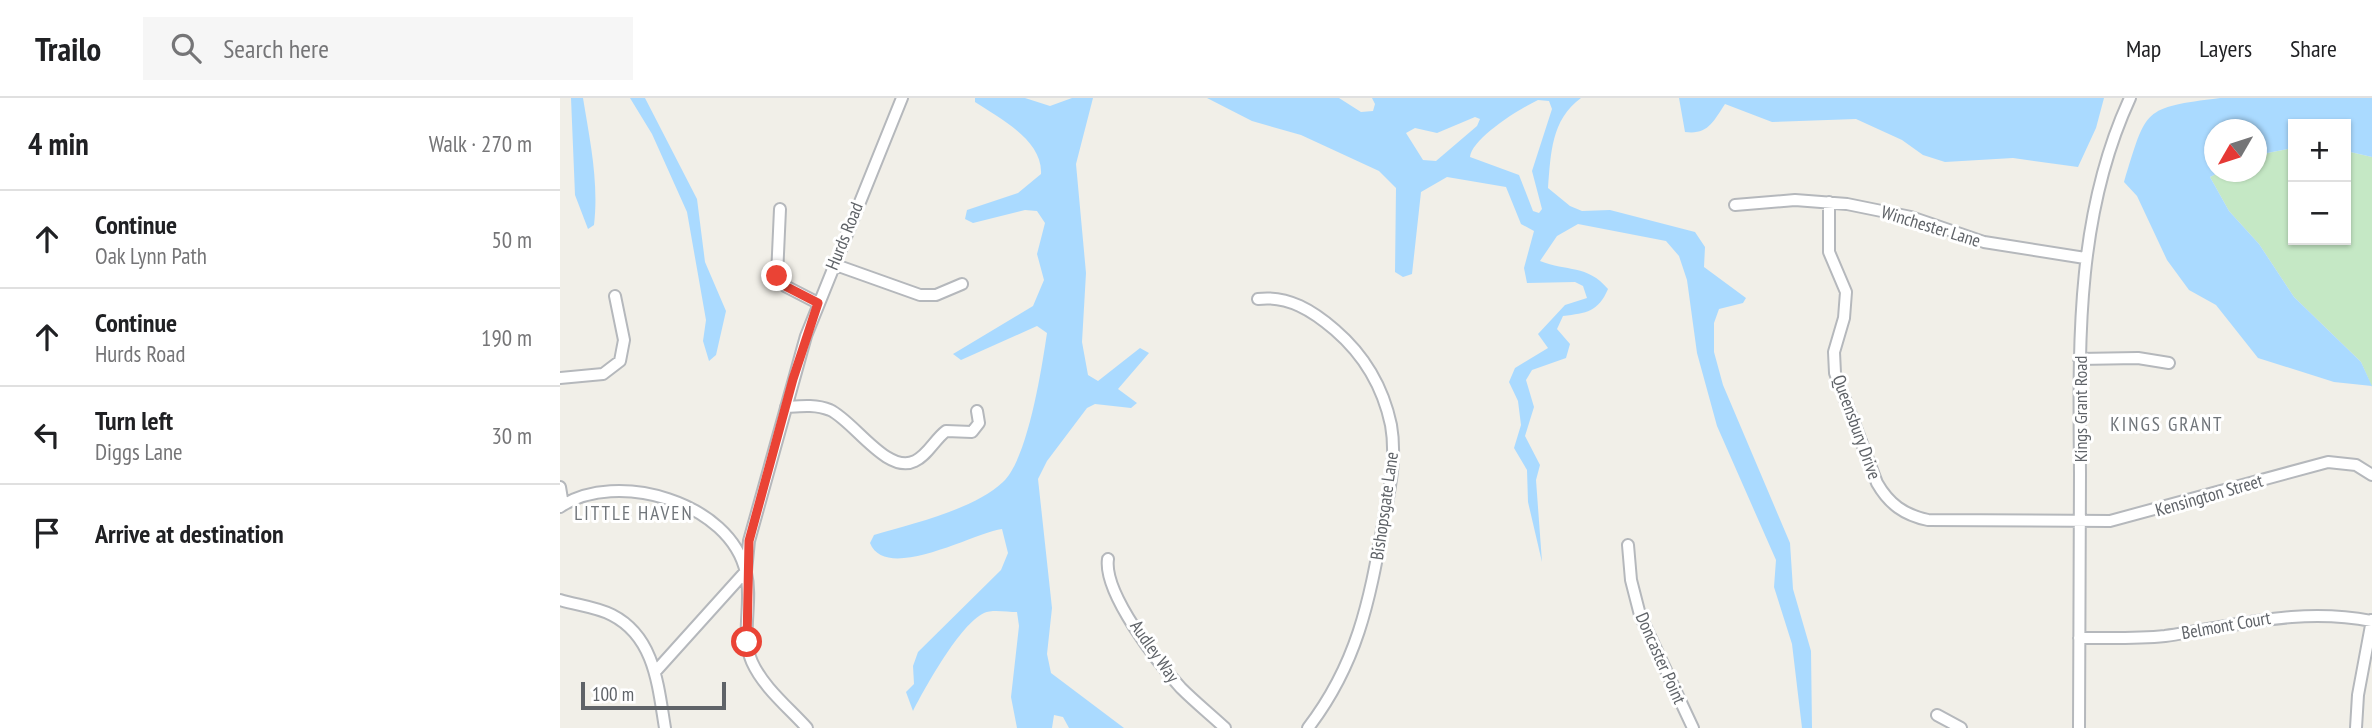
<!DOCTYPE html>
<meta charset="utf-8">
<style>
body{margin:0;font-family:"PT Sans Narrow",sans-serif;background:#f6f6f6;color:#202124}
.controls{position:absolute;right:21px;top:21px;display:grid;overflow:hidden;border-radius:0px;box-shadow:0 2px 5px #0004}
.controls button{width:63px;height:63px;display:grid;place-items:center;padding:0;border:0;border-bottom:2px solid #e0e0e0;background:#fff;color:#202124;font:35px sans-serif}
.compass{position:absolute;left:1644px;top:21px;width:63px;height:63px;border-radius:50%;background:#fff;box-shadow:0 2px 5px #0004;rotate:231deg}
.scale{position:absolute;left:21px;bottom:18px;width:145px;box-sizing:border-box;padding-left:7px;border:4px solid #5f6368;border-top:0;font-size:19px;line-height:24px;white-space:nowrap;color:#5f6368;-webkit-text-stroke:5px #fff;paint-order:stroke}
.stop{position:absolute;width:21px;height:21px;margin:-16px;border:5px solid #ea4335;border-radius:50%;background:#fff}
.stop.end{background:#ea4335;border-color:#fff;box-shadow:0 2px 7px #0008}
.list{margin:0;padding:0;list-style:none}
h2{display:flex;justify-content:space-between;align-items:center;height:91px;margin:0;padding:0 28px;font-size:30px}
h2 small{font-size:23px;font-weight:400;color:#757577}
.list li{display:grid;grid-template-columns:46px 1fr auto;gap:21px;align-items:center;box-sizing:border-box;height:98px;padding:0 28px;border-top:2px solid #e0e0e0}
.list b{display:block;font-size:26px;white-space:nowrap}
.list p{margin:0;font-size:23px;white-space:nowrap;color:#757577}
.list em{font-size:23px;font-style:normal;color:#757577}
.icon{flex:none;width:38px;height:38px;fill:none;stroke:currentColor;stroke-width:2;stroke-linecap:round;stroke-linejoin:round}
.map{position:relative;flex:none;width:1812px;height:630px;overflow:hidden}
header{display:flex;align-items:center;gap:42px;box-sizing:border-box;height:98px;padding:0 35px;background:#fff;border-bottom:2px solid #e0e0e0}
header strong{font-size:33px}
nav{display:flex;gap:38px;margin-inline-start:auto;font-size:24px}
.search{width:490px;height:63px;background:#f6f6f6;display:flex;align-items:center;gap:18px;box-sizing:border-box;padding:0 24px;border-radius:0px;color:#757577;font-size:26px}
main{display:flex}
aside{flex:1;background:#fff}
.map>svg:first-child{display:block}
.green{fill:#c5e8c5}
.water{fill:#aadaff;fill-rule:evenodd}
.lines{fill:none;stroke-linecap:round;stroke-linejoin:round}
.minor-casing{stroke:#b5b8bc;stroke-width:14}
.minor{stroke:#fff;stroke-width:10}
.route{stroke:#ea4335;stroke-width:9}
.labels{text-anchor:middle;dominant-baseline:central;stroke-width:6;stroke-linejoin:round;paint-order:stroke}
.street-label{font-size:18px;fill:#5f6368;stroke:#fff}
.neighbourhood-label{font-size:19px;letter-spacing:2px;fill:#70757a;stroke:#fff}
</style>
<header>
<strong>Trailo</strong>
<div class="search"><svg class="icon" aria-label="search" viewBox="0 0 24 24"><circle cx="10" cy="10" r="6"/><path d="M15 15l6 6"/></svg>Search here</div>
<nav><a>Map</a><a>Layers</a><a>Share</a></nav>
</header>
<main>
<aside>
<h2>4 min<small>Walk · 270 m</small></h2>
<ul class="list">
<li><svg class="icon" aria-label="ahead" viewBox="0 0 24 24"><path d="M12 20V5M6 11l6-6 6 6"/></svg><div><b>Continue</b><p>Oak Lynn Path</p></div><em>50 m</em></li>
<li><svg class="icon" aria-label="ahead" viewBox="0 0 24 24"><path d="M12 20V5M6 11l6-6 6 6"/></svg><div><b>Continue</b><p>Hurds Road</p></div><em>190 m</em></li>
<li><svg class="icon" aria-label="left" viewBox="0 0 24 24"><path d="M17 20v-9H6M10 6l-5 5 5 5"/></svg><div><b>Turn left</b><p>Diggs Lane</p></div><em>30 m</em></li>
<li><svg class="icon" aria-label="arrive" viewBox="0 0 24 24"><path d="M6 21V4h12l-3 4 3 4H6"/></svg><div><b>Arrive at destination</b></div></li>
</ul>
</aside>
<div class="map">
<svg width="1812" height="630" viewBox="0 0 1812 630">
<rect width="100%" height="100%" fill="#f1efe8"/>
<!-- green -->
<path class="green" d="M1733,50V142H1786V53L1812,59V289L1801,264L1734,199L1699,146L1669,113L1650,79L1660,74H1696L1697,57Z"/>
<!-- water -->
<path class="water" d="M11,0H23C30,43 39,84 34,127L28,131L15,97Z
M70,0H85L137,101L145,164L166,213L156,257L149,263L143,243L146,222L127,114L92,36Z
M415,0H465L490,8L512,0H533L516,66L526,175L522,244L528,277L538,283L580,250L589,255L558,291L577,305L571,310L535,306L527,310L487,363L478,381L492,510L487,556L491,575L564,630H509L503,619L494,617L492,630H457L451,599L459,528L457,514C447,514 432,511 424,515C400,526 365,590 353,613L346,594L354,586L353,568L358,554L441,472L448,455L442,431C413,435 326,485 310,445L314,437C352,426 415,411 443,384C468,361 482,269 487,235L477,228L401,262L393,256L473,208L484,182L477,156L485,125L477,113L465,112L413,125L405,121L407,112L458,95L481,76C483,42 439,20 415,4Z
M647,0H779L801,14L813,13L815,6L812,0H1021C991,22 991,55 988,90L1010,108L1022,113L1050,112L1135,134L1145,149L1144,169L1186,200L1183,205L1159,211L1154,225V254L1163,287L1230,445L1233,491L1251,553L1252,630H1242L1232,546L1214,489L1216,462L1157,328L1137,255L1127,182L1119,158L1106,143L1018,126L997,138L980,163C1007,174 1027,166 1048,191C1038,214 1027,215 1003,218L997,231L1010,246L1006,260L972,272L966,282L974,309L965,338L980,367L976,382L982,464L968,404L967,372L954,350L961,327L958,303L949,284L955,270L988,250L978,236L1005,207L1027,200L1023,188L1015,184L967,185L964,170L974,133L961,126L946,89L887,79L861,94L852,176L843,179L835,174L836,90L819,73L741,37L692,23ZM978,2L989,3L992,11L972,73L982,111L979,115L973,113L959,77L910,59C912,40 961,10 978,2ZM915,19L920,21L917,28L876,63L863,62L846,35L855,30L877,35Z
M1119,0H1544L1536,30L1518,69L1453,60L1385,64L1363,57L1342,42L1296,21L1212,24L1165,6C1153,24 1148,37 1125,34Z
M1660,0H1812V59L1786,53V26H1733V50L1697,57L1696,32H1654V74H1660L1650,79L1669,113L1699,146L1734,199L1801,264L1812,288L1774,284L1698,260L1656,207L1629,192L1607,162L1577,98L1564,84C1587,10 1582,10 1660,0Z"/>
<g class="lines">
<!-- minor casing -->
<g class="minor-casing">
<path id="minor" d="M1269,104V154L1286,194L1284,220L1274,254L1275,275L1317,385C1329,406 1344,417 1368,422L1550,423L1768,364L1796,367L1812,377
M1175,107L1235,102L1287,106L1351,119L1424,144L1525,160
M220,111L217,178L225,188L258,205
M273,166L360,197H376L402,186
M698,201C728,197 753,213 775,232C804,257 823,289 831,327C837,361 829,394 823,427C809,505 797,566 748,630
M1519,261L1578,260L1609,265
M0,280L43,276L60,263L64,242L55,198
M226,309C240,308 256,306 270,312C294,323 327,377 355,363C368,357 375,341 386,333L412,334L419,325L417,313
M0,389L3,407
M0,409C56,371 171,404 186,475C193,504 180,537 192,564C203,589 229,610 247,630
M1068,447L1071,482L1080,517L1133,630
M548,461C543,495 598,565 621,590C635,604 651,617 665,630
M0,502C16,507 37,509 52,517C95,539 98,588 105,630
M1519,540C1548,540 1577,541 1605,538C1677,528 1738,509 1812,523
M95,574L186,473L189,443L246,238L342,0
M1377,617L1401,630
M1519,630C1519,545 1520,460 1520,375C1519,248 1515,119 1570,0
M1796,630L1798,597L1812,522"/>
</g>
<!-- minor -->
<use href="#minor" class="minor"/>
</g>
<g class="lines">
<!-- route -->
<path class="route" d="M187,544L189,443L233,281L258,205L225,188L217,178"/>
</g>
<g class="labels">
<!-- street labels -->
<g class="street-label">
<text transform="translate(1371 128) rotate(17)">Winchester Lane</text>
<text transform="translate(284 138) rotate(-68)">Hurds Road</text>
<text transform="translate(1520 311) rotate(-90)">Kings Grant Road</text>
<text transform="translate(1297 329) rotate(70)">Queensbury Drive</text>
<text transform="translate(1649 397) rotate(-16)">Kensington Street</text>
<text transform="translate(824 408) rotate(-82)">Bishopsgate Lane</text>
<text transform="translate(1666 527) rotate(-10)">Belmont Court</text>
<text transform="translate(595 553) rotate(55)">Audley Way</text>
<text transform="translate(1101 560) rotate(66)">Doncaster Point</text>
</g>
<!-- neighbourhood labels -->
<g class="neighbourhood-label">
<text x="1607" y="326">KINGS GRANT</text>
<text x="74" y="415">LITTLE HAVEN</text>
</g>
</g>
</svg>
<div class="controls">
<button>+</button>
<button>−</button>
</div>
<svg class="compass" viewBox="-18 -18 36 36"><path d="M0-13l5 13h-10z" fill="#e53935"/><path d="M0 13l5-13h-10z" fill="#757577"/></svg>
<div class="scale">100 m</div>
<div class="stop" style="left:187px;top:544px"></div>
<div class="stop end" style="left:217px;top:178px"></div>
</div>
</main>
